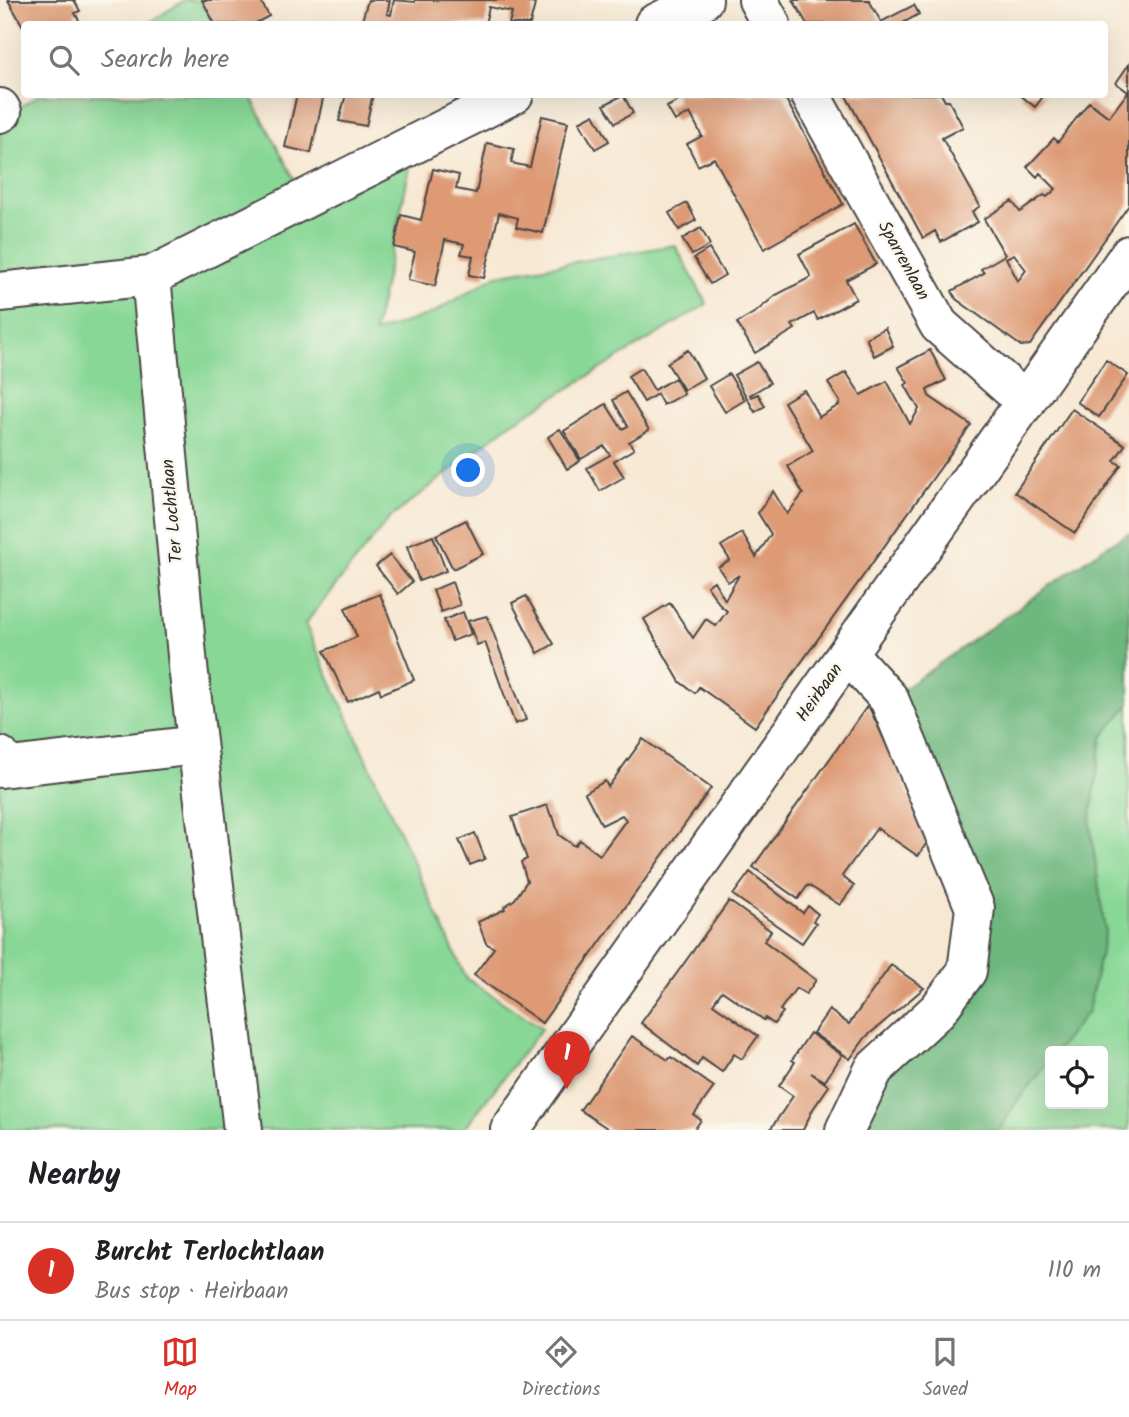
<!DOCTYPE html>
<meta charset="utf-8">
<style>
body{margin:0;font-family:Kalam,sans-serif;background:#f6f6f6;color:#202124}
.controls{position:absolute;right:21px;bottom:21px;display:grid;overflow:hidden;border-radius:7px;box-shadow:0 7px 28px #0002}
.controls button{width:63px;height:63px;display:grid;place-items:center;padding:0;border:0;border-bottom:2px solid #e0e0e0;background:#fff;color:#202124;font:35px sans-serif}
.you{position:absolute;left:469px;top:471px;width:24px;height:24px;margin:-18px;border:5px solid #fff;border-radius:50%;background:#1a73e8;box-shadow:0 0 0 10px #1a73e833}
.badge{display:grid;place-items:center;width:46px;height:46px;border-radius:50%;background:#d93025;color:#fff;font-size:23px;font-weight:700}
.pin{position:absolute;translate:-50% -58px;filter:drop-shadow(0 2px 4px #0008)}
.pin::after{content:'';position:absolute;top:37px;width:24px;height:21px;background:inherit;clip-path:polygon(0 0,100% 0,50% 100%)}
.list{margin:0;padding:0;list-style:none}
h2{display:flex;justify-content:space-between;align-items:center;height:91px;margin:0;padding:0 28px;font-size:30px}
h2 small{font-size:23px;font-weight:400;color:#757577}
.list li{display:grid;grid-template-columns:46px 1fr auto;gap:21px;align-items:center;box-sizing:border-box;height:98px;padding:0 28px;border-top:2px solid #e0e0e0}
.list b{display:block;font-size:26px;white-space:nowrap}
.list p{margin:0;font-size:23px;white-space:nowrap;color:#757577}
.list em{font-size:23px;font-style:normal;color:#757577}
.icon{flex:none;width:38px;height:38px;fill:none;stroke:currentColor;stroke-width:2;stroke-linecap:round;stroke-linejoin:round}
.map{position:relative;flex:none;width:1129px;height:1130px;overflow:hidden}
.search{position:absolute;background:#fff;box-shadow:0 7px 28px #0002;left:21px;right:21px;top:21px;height:77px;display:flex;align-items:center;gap:18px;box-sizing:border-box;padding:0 24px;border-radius:7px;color:#757577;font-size:26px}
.sheet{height:189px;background:#fff}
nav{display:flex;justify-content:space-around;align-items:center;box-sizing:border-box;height:98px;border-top:2px solid #e0e0e0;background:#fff;font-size:19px;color:#757577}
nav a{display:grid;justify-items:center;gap:4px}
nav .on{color:#d93025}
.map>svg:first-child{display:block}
.green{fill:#88d796;stroke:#5a8160;stroke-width:2}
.forest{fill:#6eb87f;stroke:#4c7255;stroke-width:2}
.building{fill:#dd9a75;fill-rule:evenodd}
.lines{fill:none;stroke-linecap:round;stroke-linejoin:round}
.minor-casing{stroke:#4a4744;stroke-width:42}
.minor{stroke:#fff;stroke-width:38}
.labels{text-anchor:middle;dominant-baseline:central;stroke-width:5;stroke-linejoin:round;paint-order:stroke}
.street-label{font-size:18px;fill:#2b2b2b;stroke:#fbf7ec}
</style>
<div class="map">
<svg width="1129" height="1130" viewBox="0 0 1129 1130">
<rect width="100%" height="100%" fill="#fbf7ec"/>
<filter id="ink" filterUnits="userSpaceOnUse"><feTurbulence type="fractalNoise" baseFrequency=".0143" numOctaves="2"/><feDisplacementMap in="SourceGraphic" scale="14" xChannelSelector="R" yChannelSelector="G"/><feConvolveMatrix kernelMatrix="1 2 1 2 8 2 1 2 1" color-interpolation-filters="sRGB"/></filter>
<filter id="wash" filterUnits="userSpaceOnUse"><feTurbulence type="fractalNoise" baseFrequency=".00686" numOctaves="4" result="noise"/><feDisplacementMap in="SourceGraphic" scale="28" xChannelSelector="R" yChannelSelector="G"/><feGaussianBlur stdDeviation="1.57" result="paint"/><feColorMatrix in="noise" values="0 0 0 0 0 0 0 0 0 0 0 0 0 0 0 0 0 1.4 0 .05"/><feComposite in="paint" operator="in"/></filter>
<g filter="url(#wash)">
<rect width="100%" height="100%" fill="#f7e8d3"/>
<!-- green -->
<path class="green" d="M185,0H200L213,24H147Z
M39,95H250L311,211L412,158L374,333L433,313L497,275L675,245L707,304L510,424L389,519L305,624L466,978L542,1028L463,1130H0V119Z
M1129,704V1130H999L1017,1101L1050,1059V1104H1103V1051H1056L1088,1011L1105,933L1090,824L1102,737Z"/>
<!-- forest -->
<path class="forest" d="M1129,533V704L1102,737L1090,824L1105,932L1088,1011L1056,1051H1050V1059L1017,1101L999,1130H845L938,1010L975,908L889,699L1105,547Z"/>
<g id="blocks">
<!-- building -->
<path class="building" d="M8,0H74L80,11L75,13L81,24H24V28Z
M202,0H260L269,16L254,24H215Z
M368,0H390L387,14L391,15L394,0L415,2V0H518L535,4L530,24H509L512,12L489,7L485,24H361Z
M793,0H869L881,22L914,5L919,14L903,23L904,24H807Z
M1129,64V205L1030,345L1021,346L956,299L952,291L984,273L981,269L1005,255L984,219L1012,201L1020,212L1044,195L1047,197L1056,189L1040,173L1037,177L1027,167L1054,138L1058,142L1089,102L1109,117L1128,92L1116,83ZM1014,254L1026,270L1018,281L1006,258Z
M297,94H324L311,153L285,147Z
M346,94H373L366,126L339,121Z
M675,94H783L843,204L764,249L714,158L698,166L687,144L702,136L690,113L675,121L667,107L678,101Z
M845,94H941L945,101H949L963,127L942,138L980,206L972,212L978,222L941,242L935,231L923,238Z
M1019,94H1045L1035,107Z
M623,95L633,113L615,123L604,105Z
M594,114L609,141L595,149L579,122Z
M542,116L568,122L543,233L516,227L518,218L499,213L484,278L469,275L473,256L461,254L464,244L445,240L435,286L408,280L415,252L394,247L401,215L421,220L433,169L459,175L456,189L476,193L487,143L514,149L511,163L530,167Z
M687,203L696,220L679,230L669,213Z
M854,224L876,264L846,280L856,299L818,320L814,313L792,325L795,329L755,353L737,323L757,311L776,295L811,277L799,254Z
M701,228L710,245L692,255L682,239Z
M709,249L725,275L710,284L694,258Z
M885,328L893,346L874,356L866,338Z
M688,350L704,378L684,390L667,363Z
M930,350L946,380L927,390L929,396L971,425L755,727L699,687L695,693L680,682L644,619L670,603L693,638L706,619L716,626L727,611L721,606L707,586L714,581L725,600L739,575L728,582L718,567L730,560L721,546L742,533L756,557L771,534L758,513L773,491L787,514L803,494L788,466L813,451L784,402L804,390L819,417L839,405L840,402L828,383L846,372L861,395L887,381L910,424L919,409L905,385L908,383L898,367Z
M1106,360L1128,375L1099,417L1077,402Z
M757,362L770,383L750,395L751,397L758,394L765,406L755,412L734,375Z
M641,368L654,390L675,378L684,394L663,405L657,394L644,402L628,376Z
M729,374L745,400L725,412L709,386Z
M626,392L649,430L629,442L634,449L614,461L624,477L600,491L587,468L610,455L604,446L581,459L564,431L606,404L622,429L628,426L613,400Z
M1072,409L1125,445L1114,461L1121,465L1075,533L1015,492Z
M560,429L580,461L567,469L548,437Z
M466,520L483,554L453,569L436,535Z
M433,536L446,571L419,581L407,546Z
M390,555L412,582L398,594L376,566Z
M452,582L460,605L441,612L433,590Z
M380,594L414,680L381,694L379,688L348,702L324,651L357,637L345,608Z
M526,596L554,644L538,653L512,603Z
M463,612L471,634L452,641L444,620Z
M487,616L526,720L515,724L485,642L477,645L468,621Z
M868,705L930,838L918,856L877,828L842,876L854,886L840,905L808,885L798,899L753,867Z
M643,739L711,788L542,1023L474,975L494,948L486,943L478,922L505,909L504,907L515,899L527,881L521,862L527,859L512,817L547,805L551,816H553L559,835L575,846L580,840L600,855L626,820L622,815L602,825L585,793L605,781L608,787Z
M475,833L485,859L470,865L459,840Z
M750,872L803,913L808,906L818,914L813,921L816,923L802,943L733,895Z
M729,901L771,931L764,941L816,980L806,994L796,988L780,1010L783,1012L774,1024L765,1018L764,1020L722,991L713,1004L758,1036L742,1059L734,1054L722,1072L702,1058L697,1066L641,1023Z
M891,965L924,988L866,1037L850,1059L813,1033L829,1010L849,1024Z
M810,1033L842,1055L825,1081L811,1073L829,1086L813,1109L803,1130H770L793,1096L779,1086L795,1062L792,1060Z
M632,1036L668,1060L671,1057L714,1087L694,1115L701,1120L694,1130H610L580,1110Z"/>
</g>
</g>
<g filter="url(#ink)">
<use href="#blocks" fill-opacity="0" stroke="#4a4744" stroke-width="2"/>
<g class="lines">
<!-- minor casing -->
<g class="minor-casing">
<path id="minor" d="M758,0L771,24
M654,24L703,0
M810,94L939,325L1026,402
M0,108L2,112L0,113
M151,276L514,94
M0,292L151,276L188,666L243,1130
M0,756L1,768L197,745
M510,1130L1129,255
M845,1130L874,1069L938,1010L967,971L975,908L889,699L848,654"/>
</g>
<!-- minor -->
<use href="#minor" class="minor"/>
</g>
</g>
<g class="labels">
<!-- street labels -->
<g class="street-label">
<text transform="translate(903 261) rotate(61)">Sparrenlaan</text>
<text transform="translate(173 511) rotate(-95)">Ter Lochtlaan</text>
<text transform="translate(820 693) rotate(-55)">Heirbaan</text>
</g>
</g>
</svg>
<div class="controls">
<button><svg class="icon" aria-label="locate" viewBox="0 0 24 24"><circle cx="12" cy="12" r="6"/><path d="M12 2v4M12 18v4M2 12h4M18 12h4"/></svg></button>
</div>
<div class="you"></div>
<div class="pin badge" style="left:567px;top:1089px">1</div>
<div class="search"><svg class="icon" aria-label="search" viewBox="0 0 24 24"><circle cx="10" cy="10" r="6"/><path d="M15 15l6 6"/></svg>Search here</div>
</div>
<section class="sheet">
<h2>Nearby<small></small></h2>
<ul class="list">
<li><span class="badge">1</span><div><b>Burcht Terlochtlaan</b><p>Bus stop · Heirbaan</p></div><em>110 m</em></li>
</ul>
</section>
<nav>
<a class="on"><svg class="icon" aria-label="map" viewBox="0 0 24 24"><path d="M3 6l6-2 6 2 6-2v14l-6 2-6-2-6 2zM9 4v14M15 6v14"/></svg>Map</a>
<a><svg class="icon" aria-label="directions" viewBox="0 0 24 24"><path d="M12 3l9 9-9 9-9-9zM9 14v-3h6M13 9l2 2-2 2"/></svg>Directions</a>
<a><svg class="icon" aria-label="saved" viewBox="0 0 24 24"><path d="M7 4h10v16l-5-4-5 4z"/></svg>Saved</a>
</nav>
